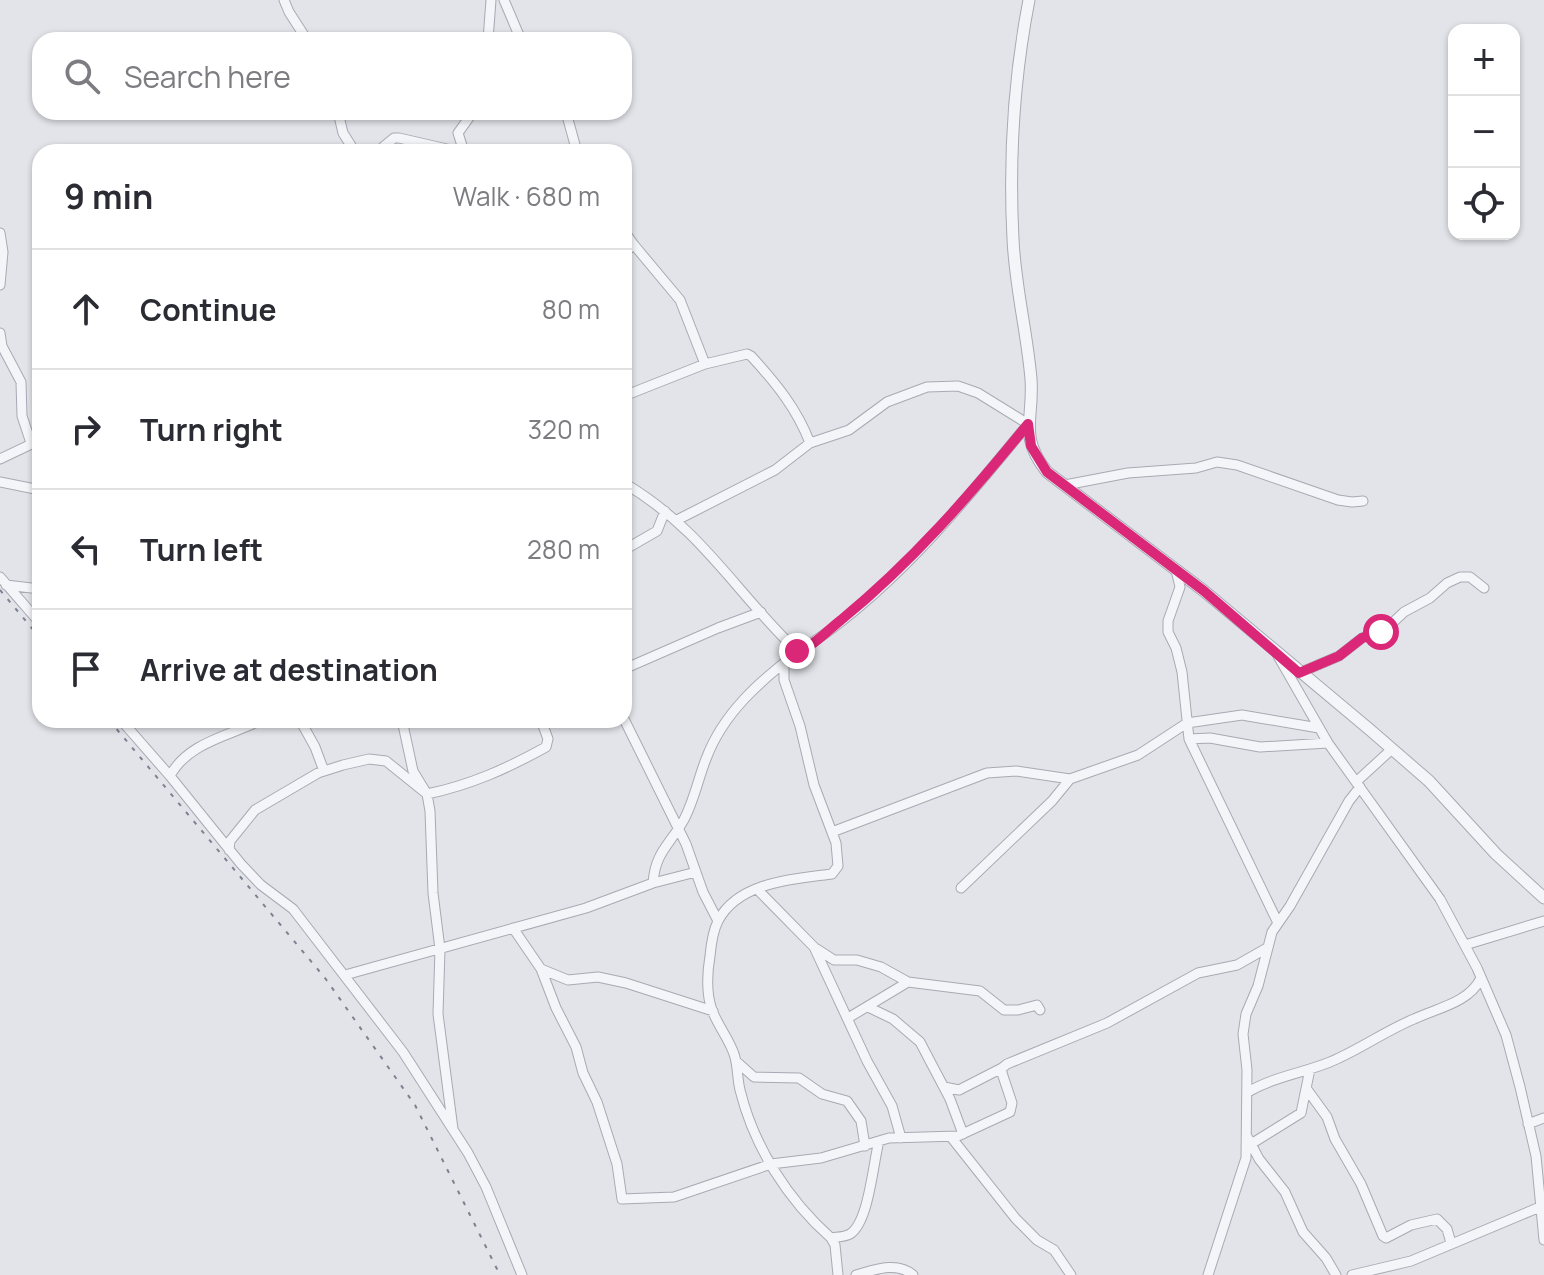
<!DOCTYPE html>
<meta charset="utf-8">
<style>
body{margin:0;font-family:Manrope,sans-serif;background:#f2f2f3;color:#2b2b33}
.controls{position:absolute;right:24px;top:24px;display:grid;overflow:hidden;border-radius:16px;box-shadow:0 2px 6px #0004}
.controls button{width:72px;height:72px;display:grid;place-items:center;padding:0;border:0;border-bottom:2px solid #e1e1e2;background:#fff;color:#2b2b33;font:40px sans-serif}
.stop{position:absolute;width:24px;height:24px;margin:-18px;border:6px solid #db2777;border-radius:50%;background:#fff}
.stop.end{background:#db2777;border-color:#fff;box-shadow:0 2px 8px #0008}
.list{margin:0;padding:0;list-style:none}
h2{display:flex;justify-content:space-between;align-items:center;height:104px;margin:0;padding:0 32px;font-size:34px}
h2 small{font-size:26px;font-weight:400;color:#7c7c81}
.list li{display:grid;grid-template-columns:52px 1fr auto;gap:24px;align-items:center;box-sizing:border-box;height:120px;padding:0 32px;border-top:2px solid #e1e1e2}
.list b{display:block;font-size:30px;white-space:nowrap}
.list em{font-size:26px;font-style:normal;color:#7c7c81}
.icon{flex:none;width:44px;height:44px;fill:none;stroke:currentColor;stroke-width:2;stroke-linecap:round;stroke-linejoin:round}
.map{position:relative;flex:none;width:1544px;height:1275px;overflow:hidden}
.search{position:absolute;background:#fff;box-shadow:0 2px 6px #0004;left:32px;top:32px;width:600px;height:88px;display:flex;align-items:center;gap:20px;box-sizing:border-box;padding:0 28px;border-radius:24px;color:#7c7c81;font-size:30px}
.panel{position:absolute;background:#fff;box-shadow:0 2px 6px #0004;left:32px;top:144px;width:600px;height:584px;border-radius:24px}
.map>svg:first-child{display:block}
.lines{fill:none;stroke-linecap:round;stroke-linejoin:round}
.minor-casing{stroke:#a7aab3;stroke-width:11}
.tertiary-casing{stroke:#a7aab3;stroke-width:13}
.minor{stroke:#f4f5f8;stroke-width:9}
.tertiary{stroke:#f4f5f8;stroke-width:11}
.rail{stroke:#7c8292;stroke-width:2;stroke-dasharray:4 8;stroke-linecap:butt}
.route{stroke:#db2777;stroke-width:10}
</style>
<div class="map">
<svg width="1544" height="1275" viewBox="0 0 1544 1275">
<rect width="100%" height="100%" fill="#e2e4e9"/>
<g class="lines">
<!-- minor casing -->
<g class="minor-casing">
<path id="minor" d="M284,0L289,12L307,40
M504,0L521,40
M488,40L491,0
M338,112L343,133L355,152
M566,112L577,152
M377,152L394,138H399L460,152
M464,152L458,133L473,112
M624,231L634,245L624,252
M0,233L3,252L0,285
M634,245L680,300L705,364L747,354L751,356C776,383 797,409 810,443
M0,333L2,346L21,382L22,416L31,443
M624,396L705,364
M0,459L40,440
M0,482L40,490
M624,483C702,529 736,593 798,652C889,595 961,506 1028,424L978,393L958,386L927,387L887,402L849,430L810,443L775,470L677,520
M1065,485L1128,473L1196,468L1217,462L1237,465L1338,500L1352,502L1363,501
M624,550L657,531L665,511
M1176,570L1180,587L1168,621V632L1176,648L1182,672L1189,739L1278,923
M0,577L40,623
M6,585L40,589
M1278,656L1328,743L1440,899L1477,968L1506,1035L1520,1087L1536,1156L1544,1240
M784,665V680L800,726L814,785L836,843L838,866L832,874C793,879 738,882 718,921C713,931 711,945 710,956C707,974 706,993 712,1010C718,1026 729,1039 734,1054C738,1065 737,1078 740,1090C754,1147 788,1200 831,1238L835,1245L838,1275
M624,669L718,628L761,612
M1299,673L1339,656L1362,638L1387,628L1404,612L1430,598L1447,583L1460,577H1470L1484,588
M624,719L686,844L703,892L718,921
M121,720L170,776L241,864L261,885L293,909L403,1052L468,1153L486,1187L522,1275
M300,720L315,747L324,771
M402,720L413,771L427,794L430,811L433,893L440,949L438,1014L453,1129
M1189,739L1210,738L1260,747L1328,743
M170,776C188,742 230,736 261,720
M1356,782L1392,749
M832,832L987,773L1016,771L1070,779
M229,850L230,841L255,810L318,773L343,765L369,759L386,761L427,794C471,785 508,768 546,747L548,739L541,720
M653,883C655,854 668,846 682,823C693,805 698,779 706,759C723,713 760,681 798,652
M961,888L1052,801L1070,779L1138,755L1187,723L1242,715L1319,728
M757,889L814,947L867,1061L892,1106L901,1138
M513,928L541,969L556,1008L576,1047L583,1073L597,1102L617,1164L622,1199L674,1197L771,1164L821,1158L889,1138L958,1136L1010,1112L1012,1103L1002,1073V1068L1007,1064L1107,1023L1198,973L1237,965L1267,948
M1465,945L1544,921
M817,949L834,960H857L881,967L908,982L980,991L1004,1010H1018L1037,1005L1040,1010
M541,969L568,980L598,977L626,983L713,1011
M345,975L586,908L653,883L696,872
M868,1007L893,1019L920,1042L950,1099L963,1134
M848,1018L908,982
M736,1061L754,1077L799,1078L822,1094L847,1101L861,1121L865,1146
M944,1087L959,1090L1002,1068
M1306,1088L1327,1117L1335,1139L1361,1184L1383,1236L1386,1238L1411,1225L1437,1219L1447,1229L1451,1243
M1248,1092C1273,1077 1303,1073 1330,1062C1359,1050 1385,1031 1414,1019C1437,1008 1469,1003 1481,978
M1528,1124L1544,1118
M951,1137L1016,1219L1037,1240L1054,1250L1071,1275
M1248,1138L1259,1159L1285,1192L1303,1232L1326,1258L1336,1275
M1251,1144L1301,1113L1310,1069
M831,1238C837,1237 845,1237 850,1234C869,1222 873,1163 879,1141
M856,1275C874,1270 897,1261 913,1275
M1208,1275L1246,1158L1247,1070L1243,1034L1246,1014L1258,986L1272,932L1290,906L1349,801L1360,787
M1352,1275L1411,1261L1540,1207"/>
</g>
<!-- tertiary casing -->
<g class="tertiary-casing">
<path id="tertiary" d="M1029,0C1014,77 1009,161 1013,239C1015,286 1027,332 1031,379C1034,420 1018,435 1047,472L1204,591L1369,729L1429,781L1496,854L1544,898"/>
</g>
<!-- minor -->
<use href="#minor" class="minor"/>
<!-- tertiary -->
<use href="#tertiary" class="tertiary"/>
<!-- rail -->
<path class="rail" d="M0,590L40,638
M109,720L325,978L415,1105L500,1275"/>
</g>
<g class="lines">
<!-- route -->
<path class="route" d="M797,651C812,648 828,630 841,620C912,562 971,494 1028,424L1031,446L1047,472L1204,591L1299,673L1339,656L1362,638L1381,632"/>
</g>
</svg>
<div class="controls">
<button>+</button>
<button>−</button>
<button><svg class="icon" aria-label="locate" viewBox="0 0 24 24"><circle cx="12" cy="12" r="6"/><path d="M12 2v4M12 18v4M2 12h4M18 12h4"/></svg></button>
</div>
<div class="stop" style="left:1381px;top:632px"></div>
<div class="stop end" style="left:797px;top:651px"></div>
<div class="search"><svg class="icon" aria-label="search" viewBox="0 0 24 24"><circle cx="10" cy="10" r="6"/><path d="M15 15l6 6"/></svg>Search here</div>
<section class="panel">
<h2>9 min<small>Walk · 680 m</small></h2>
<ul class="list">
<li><svg class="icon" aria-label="ahead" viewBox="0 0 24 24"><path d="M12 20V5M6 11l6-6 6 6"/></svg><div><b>Continue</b></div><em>80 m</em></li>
<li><svg class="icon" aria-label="right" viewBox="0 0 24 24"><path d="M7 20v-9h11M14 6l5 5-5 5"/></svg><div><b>Turn right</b></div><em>320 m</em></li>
<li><svg class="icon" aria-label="left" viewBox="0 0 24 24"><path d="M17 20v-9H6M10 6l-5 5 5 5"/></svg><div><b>Turn left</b></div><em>280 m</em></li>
<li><svg class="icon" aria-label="arrive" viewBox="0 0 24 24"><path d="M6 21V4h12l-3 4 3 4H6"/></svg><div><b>Arrive at destination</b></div></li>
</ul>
</section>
</div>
